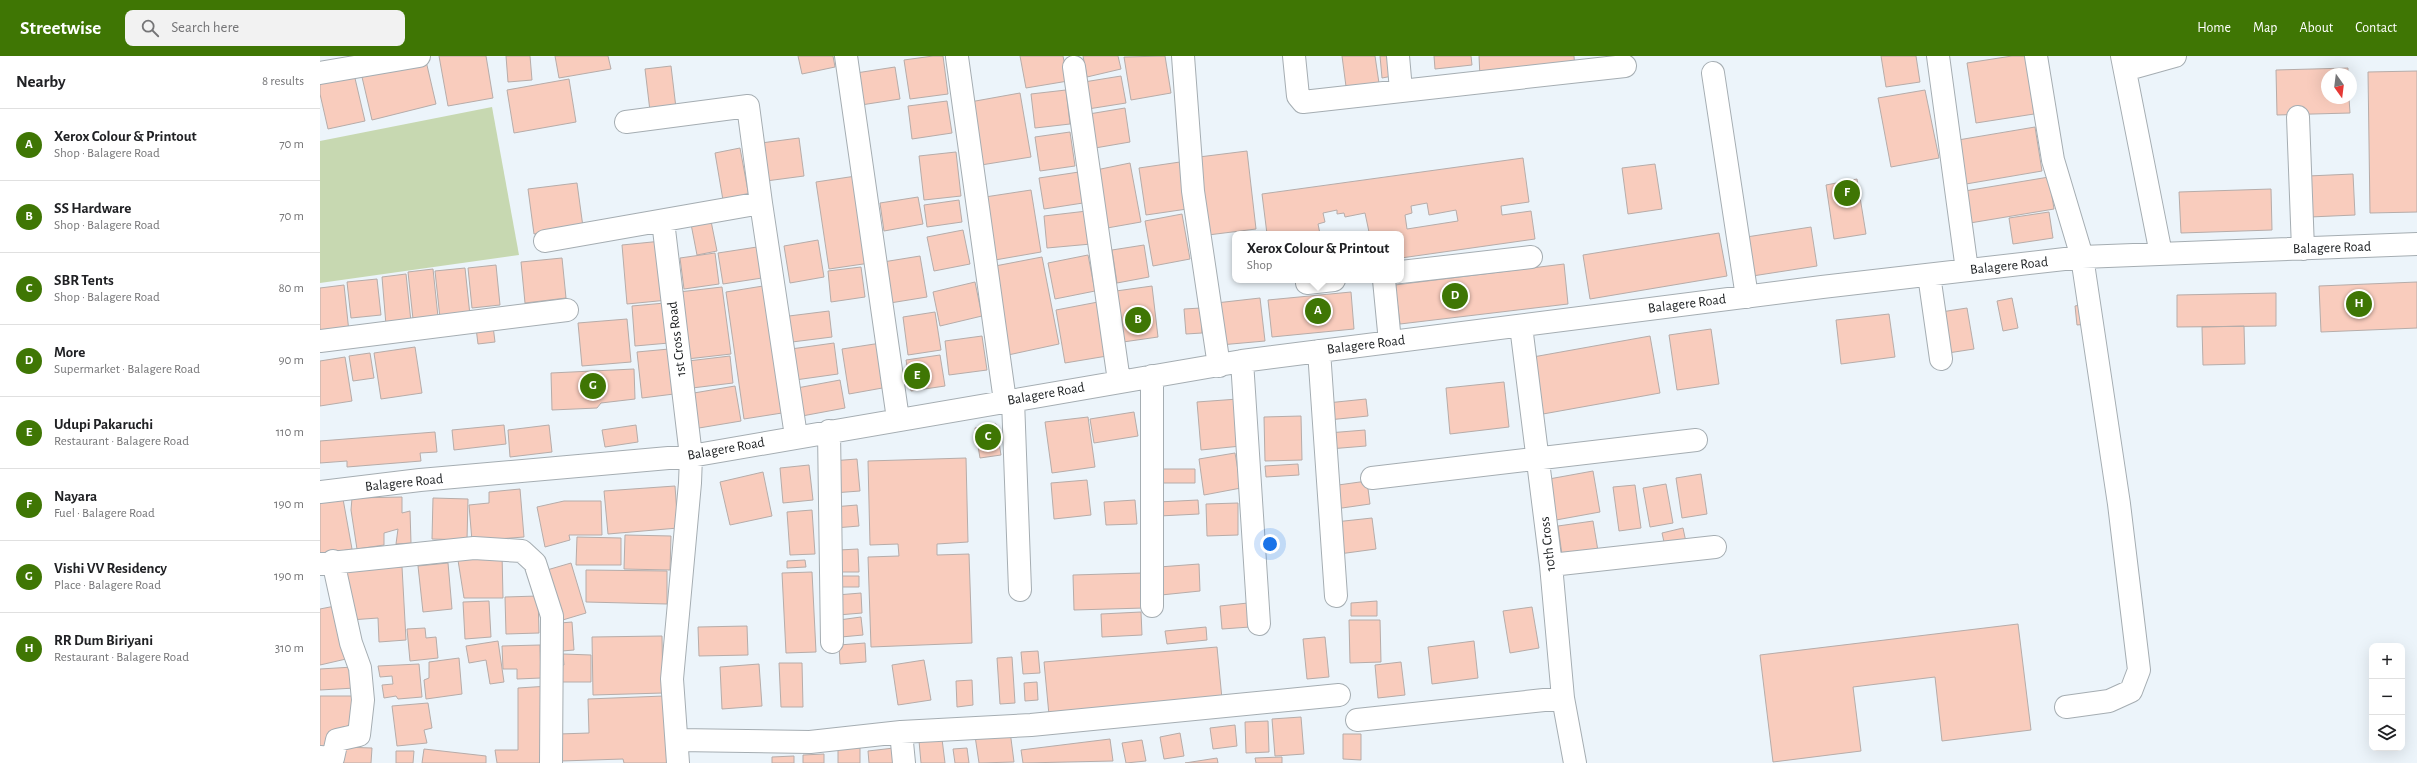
<!DOCTYPE html>
<meta charset="utf-8">
<style>
body{margin:0;font-family:"Alegreya Sans",sans-serif;background:#f2f2f2;color:#202124}
.controls{position:absolute;right:12px;bottom:12px;display:grid;overflow:hidden;border-radius:8px;box-shadow:0 4px 16px #0002}
.controls button{width:36px;height:36px;display:grid;place-items:center;padding:0;border:0;border-bottom:1px solid #e0e0e0;background:#fff;color:#202124;font:20px sans-serif}
.compass{position:absolute;left:2001px;top:12px;width:36px;height:36px;border-radius:50%;background:#fff;box-shadow:0 4px 16px #0002;rotate:166deg}
.you{position:absolute;left:950px;top:488px;width:14px;height:14px;margin:-10px;border:3px solid #fff;border-radius:50%;background:#1a73e8;box-shadow:0 0 0 6px #1a73e833}
.badge{display:grid;place-items:center;width:26px;height:26px;border-radius:50%;background:#3f7604;color:#fff;font-size:13px;font-weight:700}
.pin{position:absolute;translate:-50% -50%;border:2px solid #fff;box-shadow:0 1px 4px #0006}
.popup{position:absolute;left:912px;top:175px;width:172px;height:52px;box-sizing:border-box;display:grid;place-content:center;border-radius:8px;background:#fff;filter:drop-shadow(0 1px 3px #0005);font-size:13px;white-space:nowrap;color:#757577}
.popup b{font-size:15px;color:#202124}
.popup::after{content:'';position:absolute;left:50%;top:100%;margin-left:-8px;border:8px solid transparent;border-top-color:#fff}
.list{margin:0;padding:0;list-style:none}
h2{display:flex;justify-content:space-between;align-items:center;height:52px;margin:0;padding:0 16px;font-size:17px}
h2 small{font-size:13px;font-weight:400;color:#757577}
.list li{display:grid;grid-template-columns:26px 1fr auto;gap:12px;align-items:center;box-sizing:border-box;height:72px;padding:0 16px;border-top:1px solid #e0e0e0}
.list b{display:block;font-size:15px;white-space:nowrap}
.list p{margin:0;font-size:13px;white-space:nowrap;color:#757577}
.list em{font-size:13px;font-style:normal;color:#757577}
.icon{flex:none;width:22px;height:22px;fill:none;stroke:currentColor;stroke-width:2;stroke-linecap:round;stroke-linejoin:round}
.map{position:relative;flex:none;width:2097px;height:707px;overflow:hidden}
header{display:flex;align-items:center;gap:24px;box-sizing:border-box;height:56px;padding:0 20px;background:#3f7604;color:#fff}
header strong{font-size:19px}
nav{display:flex;gap:22px;margin-inline-start:auto;font-size:14px}
.search{width:280px;height:36px;background:#f2f2f2;display:flex;align-items:center;gap:10px;box-sizing:border-box;padding:0 14px;border-radius:8px;color:#757577;font-size:15px}
main{display:flex}
aside{flex:1;background:#fff}
.map>svg:first-child{display:block}
.green{fill:#c7d8b1}
.building{fill:#f9ccbd;stroke:#b6aca9;fill-rule:evenodd}
.lines{fill:none;stroke-linecap:round;stroke-linejoin:round}
.minor-casing{stroke:#a5adb2;stroke-width:24}
.minor{stroke:#fff;stroke-width:22}
.labels{text-anchor:middle;dominant-baseline:central;stroke-width:3;stroke-linejoin:round;paint-order:stroke}
.street-label{font-size:14px;fill:#1b1e20;stroke:#fff}
</style>
<header>
<strong>Streetwise</strong>
<div class="search"><svg class="icon" aria-label="search" viewBox="0 0 24 24"><circle cx="10" cy="10" r="6"/><path d="M15 15l6 6"/></svg>Search here</div>
<nav><a>Home</a><a>Map</a><a>About</a><a>Contact</a></nav>
</header>
<main>
<aside>
<h2>Nearby<small>8 results</small></h2>
<ul class="list">
<li><span class="badge">A</span><div><b>Xerox Colour &amp; Printout</b><p>Shop · Balagere Road</p></div><em>70 m</em></li>
<li><span class="badge">B</span><div><b>SS Hardware</b><p>Shop · Balagere Road</p></div><em>70 m</em></li>
<li><span class="badge">C</span><div><b>SBR Tents</b><p>Shop · Balagere Road</p></div><em>80 m</em></li>
<li><span class="badge">D</span><div><b>More</b><p>Supermarket · Balagere Road</p></div><em>90 m</em></li>
<li><span class="badge">E</span><div><b>Udupi Pakaruchi</b><p>Restaurant · Balagere Road</p></div><em>110 m</em></li>
<li><span class="badge">F</span><div><b>Nayara</b><p>Fuel · Balagere Road</p></div><em>190 m</em></li>
<li><span class="badge">G</span><div><b>Vishi VV Residency</b><p>Place · Balagere Road</p></div><em>190 m</em></li>
<li><span class="badge">H</span><div><b>RR Dum Biriyani</b><p>Restaurant · Balagere Road</p></div><em>310 m</em></li>
</ul>
</aside>
<div class="map">
<svg width="2097" height="707" viewBox="0 0 2097 707">
<rect width="100%" height="100%" fill="#ecf4fa"/>
<!-- green -->
<path class="green" d="M172,51L199,199L0,227V85Z"/>
<!-- building -->
<path class="building" d="M119,0H166L173,42L128,50Z
M186,0H210L212,24L188,26Z
M235,0H288L291,13L239,22Z
M478,0H513L515,11L482,18Z
M613,0H623L628,38L590,43L584,4Z
M700,0H743L748,25L706,32Z
M763,0H798L801,13L767,21Z
M845,0L851,37L811,44L804,1Z
M1022,0H1055L1060,34L1027,38Z
M1060,0H1075L1078,19L1062,22Z
M1114,0H1151L1152,9L1115,13Z
M1159,0H1254L1255,14L1160,21Z
M1561,0H1596L1600,26L1566,31Z
M1692,0H1706L1714,58L1656,67L1647,7Z
M106,5L116,48L52,64L42,21Z
M351,10L356,52L330,55L325,13Z
M575,11L580,43L541,49L536,17Z
M2028,12V18H2007V42H2029L2030,57L1957,59L1956,14Z
M2097,15V156L2050,157L2048,16Z
M34,18L45,65L8,73L0,38V26Z
M801,20L806,47L768,53L764,26Z
M249,23L256,66L194,77L187,34Z
M746,34L750,68L715,72L711,38Z
M1605,34L1619,102L1571,111L1558,42Z
M700,37L711,101L661,109L650,46Z
M627,45L632,77L592,83L588,50Z
M805,52L810,86L775,92L769,58Z
M1715,71L1722,115L1646,128L1638,84Z
M750,76L755,110L720,115L715,81Z
M479,82L484,120L446,125L441,87Z
M420,92L430,146L404,150L395,97Z
M927,95L936,173L888,179L879,101Z
M636,96L641,140L604,144L599,100Z
M1203,102L1209,146L1181,150L1182,159L1211,155L1215,183L1081,202V178H1042L1049,176L1045,157L1025,161L1024,157L1017,158V154L1003,157L1005,166L998,168L1000,178H947L942,138ZM1107,147L1109,159L1136,154L1138,165L1087,173L1085,159L1092,157L1091,150Z
M860,106L867,153L826,159L819,112Z
M810,107L821,166L787,172L776,114Z
M1335,108L1342,153L1308,158L1302,112Z
M759,116L763,147L724,153L719,122Z
M2033,118L2035,159L1990,161L1988,120Z
M536,120L550,207L509,213L496,126Z
M1729,121L1734,153L1650,167L1645,135Z
M1537,123L1546,178L1514,183L1506,129Z
M257,127L263,171L214,178L208,133Z
M1951,133L1952,174L1861,177L1859,136Z
M711,134L721,196L675,204L665,141Z
M598,141L603,168L564,175L560,147Z
M639,144L642,166L607,171L604,149Z
M767,155L771,188L727,192L724,160Z
M1729,156L1733,182L1693,188L1689,162Z
M862,158L870,203L833,210L825,165Z
M391,165L397,195L377,199L371,168Z
M1491,171L1497,210L1426,221L1420,182Z
M643,174L650,208L614,215L607,181Z
M1399,177L1407,220L1270,243L1263,199Z
M498,184L504,221L470,227L464,190Z
M342,185L348,244L307,248L302,189Z
M824,189L829,221L797,227L792,194Z
M437,191L442,222L403,228L398,197Z
M395,197L399,228L364,233L360,202Z
M768,199L775,235L735,243L728,207Z
M600,200L607,241L570,247L563,206Z
M722,201L739,288L688,299L670,211Z
M242,202L246,242L205,247L201,206Z
M1244,208L1248,248L1080,268L1075,229Z
M176,209L180,249L152,252L148,212Z
M541,211L545,241L511,246L508,215Z
M145,212L150,259L120,262L115,215Z
M113,213L118,261L93,263L88,216Z
M86,218L91,266L66,269L62,221Z
M57,223L61,259L31,262L27,226Z
M655,226L662,260L620,270L613,236Z
M2097,226V272L2001,276L1999,230Z
M24,229L29,276L0,279V232Z
M443,230L462,357L424,363L406,236Z
M832,230L838,281L803,286L796,235Z
M402,231L411,298L367,303L359,236Z
M1031,236L1034,273L952,281L948,244Z
M1956,237V270L1857,271V239Z
M940,242L945,285L900,289L896,247Z
M1692,242L1698,272L1683,275L1677,245Z
M778,246L787,300L745,307L736,254Z
M345,247L349,287L315,290L312,250Z
M1765,248L1768,268L1757,269L1755,250Z
M881,252L882,277L866,278L864,253Z
M1647,252L1654,293L1628,297L1621,256Z
M509,255L512,281L472,286L469,260Z
M615,256L621,294L588,299L583,261Z
M1569,258L1575,301L1521,308L1516,264Z
M307,263L311,306L262,310L258,267Z
M173,270L175,286L158,288L156,272Z
M1924,270L1925,308L1883,309L1882,271Z
M1391,273L1399,328L1357,334L1349,279Z
M662,280L667,314L629,319L625,285Z
M1330,280L1340,337L1223,358L1213,301Z
M514,287L518,318L475,324L471,293Z
M561,287L568,331L529,338L522,293Z
M95,291L102,337L61,343L54,297Z
M349,293L354,338L322,342L317,296Z
M50,297L54,322L33,325L29,300Z
M620,299L625,330L591,335L586,304Z
M410,300L413,327L372,332L368,305Z
M25,301L32,345L0,350V305Z
M314,313L315,343L281,347L277,352L232,354L231,317Z
M520,324L525,352L482,360L477,332Z
M1184,326L1189,371L1130,378L1126,332Z
M415,330L421,365L373,373L368,338Z
M918,343L921,390L881,394L877,346Z
M1046,343L1048,360L1008,364L1007,347Z
M814,356L818,380L774,387L770,363Z
M981,360L982,404L945,405L944,361Z
M768,361L775,411L732,417L725,366Z
M676,368L681,399L660,402L655,372Z
M184,369L186,388L134,394L132,374Z
M229,369L232,396L190,401L188,374Z
M316,369L318,386L285,391L282,374Z
M1045,374L1046,390L1009,393L1008,377Z
M115,376L117,396L100,397L101,405L27,411V405L0,407V385Z
M915,397L921,432L884,439L879,403Z
M646,402L648,486L617,488V499L649,498L652,587L551,591L548,501L579,500L578,488L550,489L548,405Z
M537,403L540,435L513,437L511,405Z
M978,408L979,419L946,421L945,410Z
M489,409L493,444L463,447L460,412Z
M843,413H875V427H843Z
M1273,415L1280,456L1236,464L1229,423Z
M443,416L452,460L410,469L400,426Z
M1381,418L1387,458L1362,462L1356,422Z
M767,424L771,459L734,463L731,427Z
M1047,425L1050,448L1015,453L1011,430Z
M1346,428L1353,467L1330,471L1323,432Z
M1315,429L1321,472L1299,475L1293,431Z
M355,430L358,472L288,478L284,435Z
M200,433L204,481L152,485L149,449L169,447V436Z
M82,441V457L90,455L91,487L76,488L78,473L64,477V489L37,493L31,454L32,442Z
M113,442L148,443L147,484L112,483Z
M23,443L32,493L0,499V447Z
M815,444L817,468L786,469L784,446Z
M878,444L879,458L839,460L838,446Z
M244,445H281L282,479H249L250,484L225,491L217,451Z
M918,447V479L887,480L886,448Z
M537,449L539,470L515,472L513,451Z
M492,454L495,498L470,499L467,456Z
M1052,462L1056,493L1019,498L1015,466Z
M1273,465L1279,501L1243,506L1238,470Z
M1363,472L1367,491L1346,495L1342,477Z
M305,479L351,480L350,514L304,513Z
M257,481L301,482V509H256Z
M538,493L539,516H520L519,494Z
M137,498H182L183,542H144Z
M485,504L486,511L467,512V505Z
M128,507L132,553L103,556L98,510Z
M251,507L266,557L236,566L227,514Z
M879,508L880,535L841,539L839,511Z
M82,511L86,584L59,586L58,562L30,564L27,514Z
M266,514L347,515V548L266,546Z
M492,516L496,596L466,597L462,517Z
M823,517L824,552L754,554L753,519Z
M519,520H539V531H519Z
M541,537L542,557L518,559L517,539Z
M218,540L219,577L186,578L185,541Z
M169,545L171,581L145,583L143,546Z
M1057,545V560H1031V547Z
M928,547L930,571L902,573L900,550Z
M15,550L26,603L0,609V553Z
M1212,551L1219,592L1190,597L1183,555Z
M821,556L822,579L782,581L781,558Z
M541,561L543,579L521,581L519,564Z
M1029,564H1060L1061,606L1030,607Z
M252,566L254,594L242,595L240,567Z
M1698,568L1711,674L1622,685L1615,621L1533,631L1541,695L1453,706L1440,599Z
M427,570L428,599L379,600L378,571Z
M886,571L887,584L847,588L845,575Z
M105,572L106,582L116,581L118,602L90,605L87,573Z
M342,580L343,637L273,639L272,581Z
M1005,581L1009,621L987,623L983,583Z
M178,585L184,626L170,628L166,604L149,607L146,590Z
M1154,585L1158,622L1112,628L1108,591Z
M545,587L546,606L520,608L519,589Z
M220,589L221,622L197,623V613H183L182,590Z
M897,591L902,643L729,659L724,606Z
M718,595L720,617L703,618L701,596Z
M243,598L271,599V626H238V609H244Z
M692,601L695,647L680,648L677,602Z
M139,602L142,638L106,643L104,624L109,622V606Z
M604,604L611,644L578,649L572,609Z
M1081,606L1085,639L1058,642L1055,609Z
M459,607H482L483,651H461Z
M99,608L102,641L78,643L76,640L64,642L62,629L73,628L72,620L60,621L58,610Z
M439,608L442,650L402,653L400,611Z
M33,611L35,632L0,634V613Z
M652,624L653,649L637,651L636,625Z
M717,626L718,644L705,645L704,627Z
M229,630L228,707H177L175,694H198V632Z
M0,640H33L35,667L12,675L9,696H0Z
M344,640L347,707H304L303,703L241,705L239,678L269,677L268,643Z
M108,647L112,672L104,674L107,687L77,690L72,650Z
M981,661L984,698L955,700L952,663Z
M948,665L949,696L926,697L925,666Z
M915,669L917,690L893,693L890,672Z
M690,675L694,706L659,707L655,680Z
M860,677L864,700L844,703L840,681Z
M1023,678H1041V704L1023,703Z
M622,683L625,707H601L599,685Z
M790,683L793,705L703,707L701,694Z
M822,684L826,705L806,707L802,687Z
M21,691L52,692L51,707H20Z
M540,692V707H518V693Z
M574,692L576,707H549L548,695Z
M647,692L649,707H635L633,693Z
M104,693L166,700V707H102Z
M76,695H94L93,707H76Z
M504,698V707H483V699Z
M474,700V707H452V701Z
M962,701V707H936L935,702Z
M897,702L898,707H865Z"/>
<g class="lines">
<!-- minor casing -->
<g class="minor-casing">
<path id="minor" d="M526,0L578,363
M863,0L873,135L899,310
M974,0L978,40L983,46L1305,10
M1078,0L1081,34
M1618,0L1647,214
M1716,0L1733,104L1762,201L1799,448L1819,614L1811,635L1789,645L1746,651
M1802,0L1841,198
M637,1L685,345
M754,11L799,325
M1805,14L1855,0
M0,17L99,0
M1393,17L1427,241
M1978,61L1983,193
M306,66L428,50L441,147L476,380
M343,165L371,400L370,427L352,623L358,707
M225,185L441,147
M1081,216L1211,201
M1609,219L1621,303
M1064,224L1070,286
M987,227L1014,224
M1201,270L1231,509L1243,642L1255,707
M0,285L247,254
M999,295L1016,540
M922,305L939,568
M832,320V550
M693,344L700,534
M509,375L512,586
M1052,422L1376,384
M0,436L100,424L371,400L922,305L1502,231L1762,201L2097,188
M0,508L154,492L202,495L215,507L232,560L231,707
M1231,509L1395,491
M1037,664L1243,642
M581,676L584,707
M358,684L490,686L581,676L711,669L1019,639
M0,701L13,702L17,684L39,679L43,644L40,612L31,587L13,505"/>
</g>
<!-- minor -->
<use href="#minor" class="minor"/>
</g>
<g class="labels">
<!-- street labels -->
<g class="street-label">
<text transform="translate(2012 192) rotate(-2)">Balagere Road</text>
<text transform="translate(1689 210) rotate(-6)">Balagere Road</text>
<text transform="translate(1367 248) rotate(-7)">Balagere Road</text>
<text transform="translate(357 283) rotate(-97)">1st Cross Road</text>
<text transform="translate(1046 289) rotate(-7)">Balagere Road</text>
<text transform="translate(726 338) rotate(-10)">Balagere Road</text>
<text transform="translate(406 393) rotate(-10)">Balagere Road</text>
<text transform="translate(84 427) rotate(-6)">Balagere Road</text>
<text transform="translate(1228 488) rotate(-97)">10th Cross</text>
</g>
</g>
</svg>
<div class="controls">
<button>+</button>
<button>−</button>
<button><svg class="icon" aria-label="layers" viewBox="0 0 24 24"><path d="M12 4l9 5-9 5-9-5zM3 14l9 5 9-5"/></svg></button>
</div>
<svg class="compass" viewBox="-18 -18 36 36"><path d="M0-13l5 13h-10z" fill="#e53935"/><path d="M0 13l5-13h-10z" fill="#757577"/></svg>
<div class="you"></div>
<div class="pin badge" style="left:998px;top:255px">A</div>
<div class="popup"><b>Xerox Colour &amp; Printout</b>Shop</div>
<div class="pin badge" style="left:818px;top:264px">B</div>
<div class="pin badge" style="left:668px;top:381px">C</div>
<div class="pin badge" style="left:1135px;top:240px">D</div>
<div class="pin badge" style="left:597px;top:320px">E</div>
<div class="pin badge" style="left:1527px;top:137px">F</div>
<div class="pin badge" style="left:273px;top:330px">G</div>
<div class="pin badge" style="left:2039px;top:248px">H</div>
</div>
</main>
